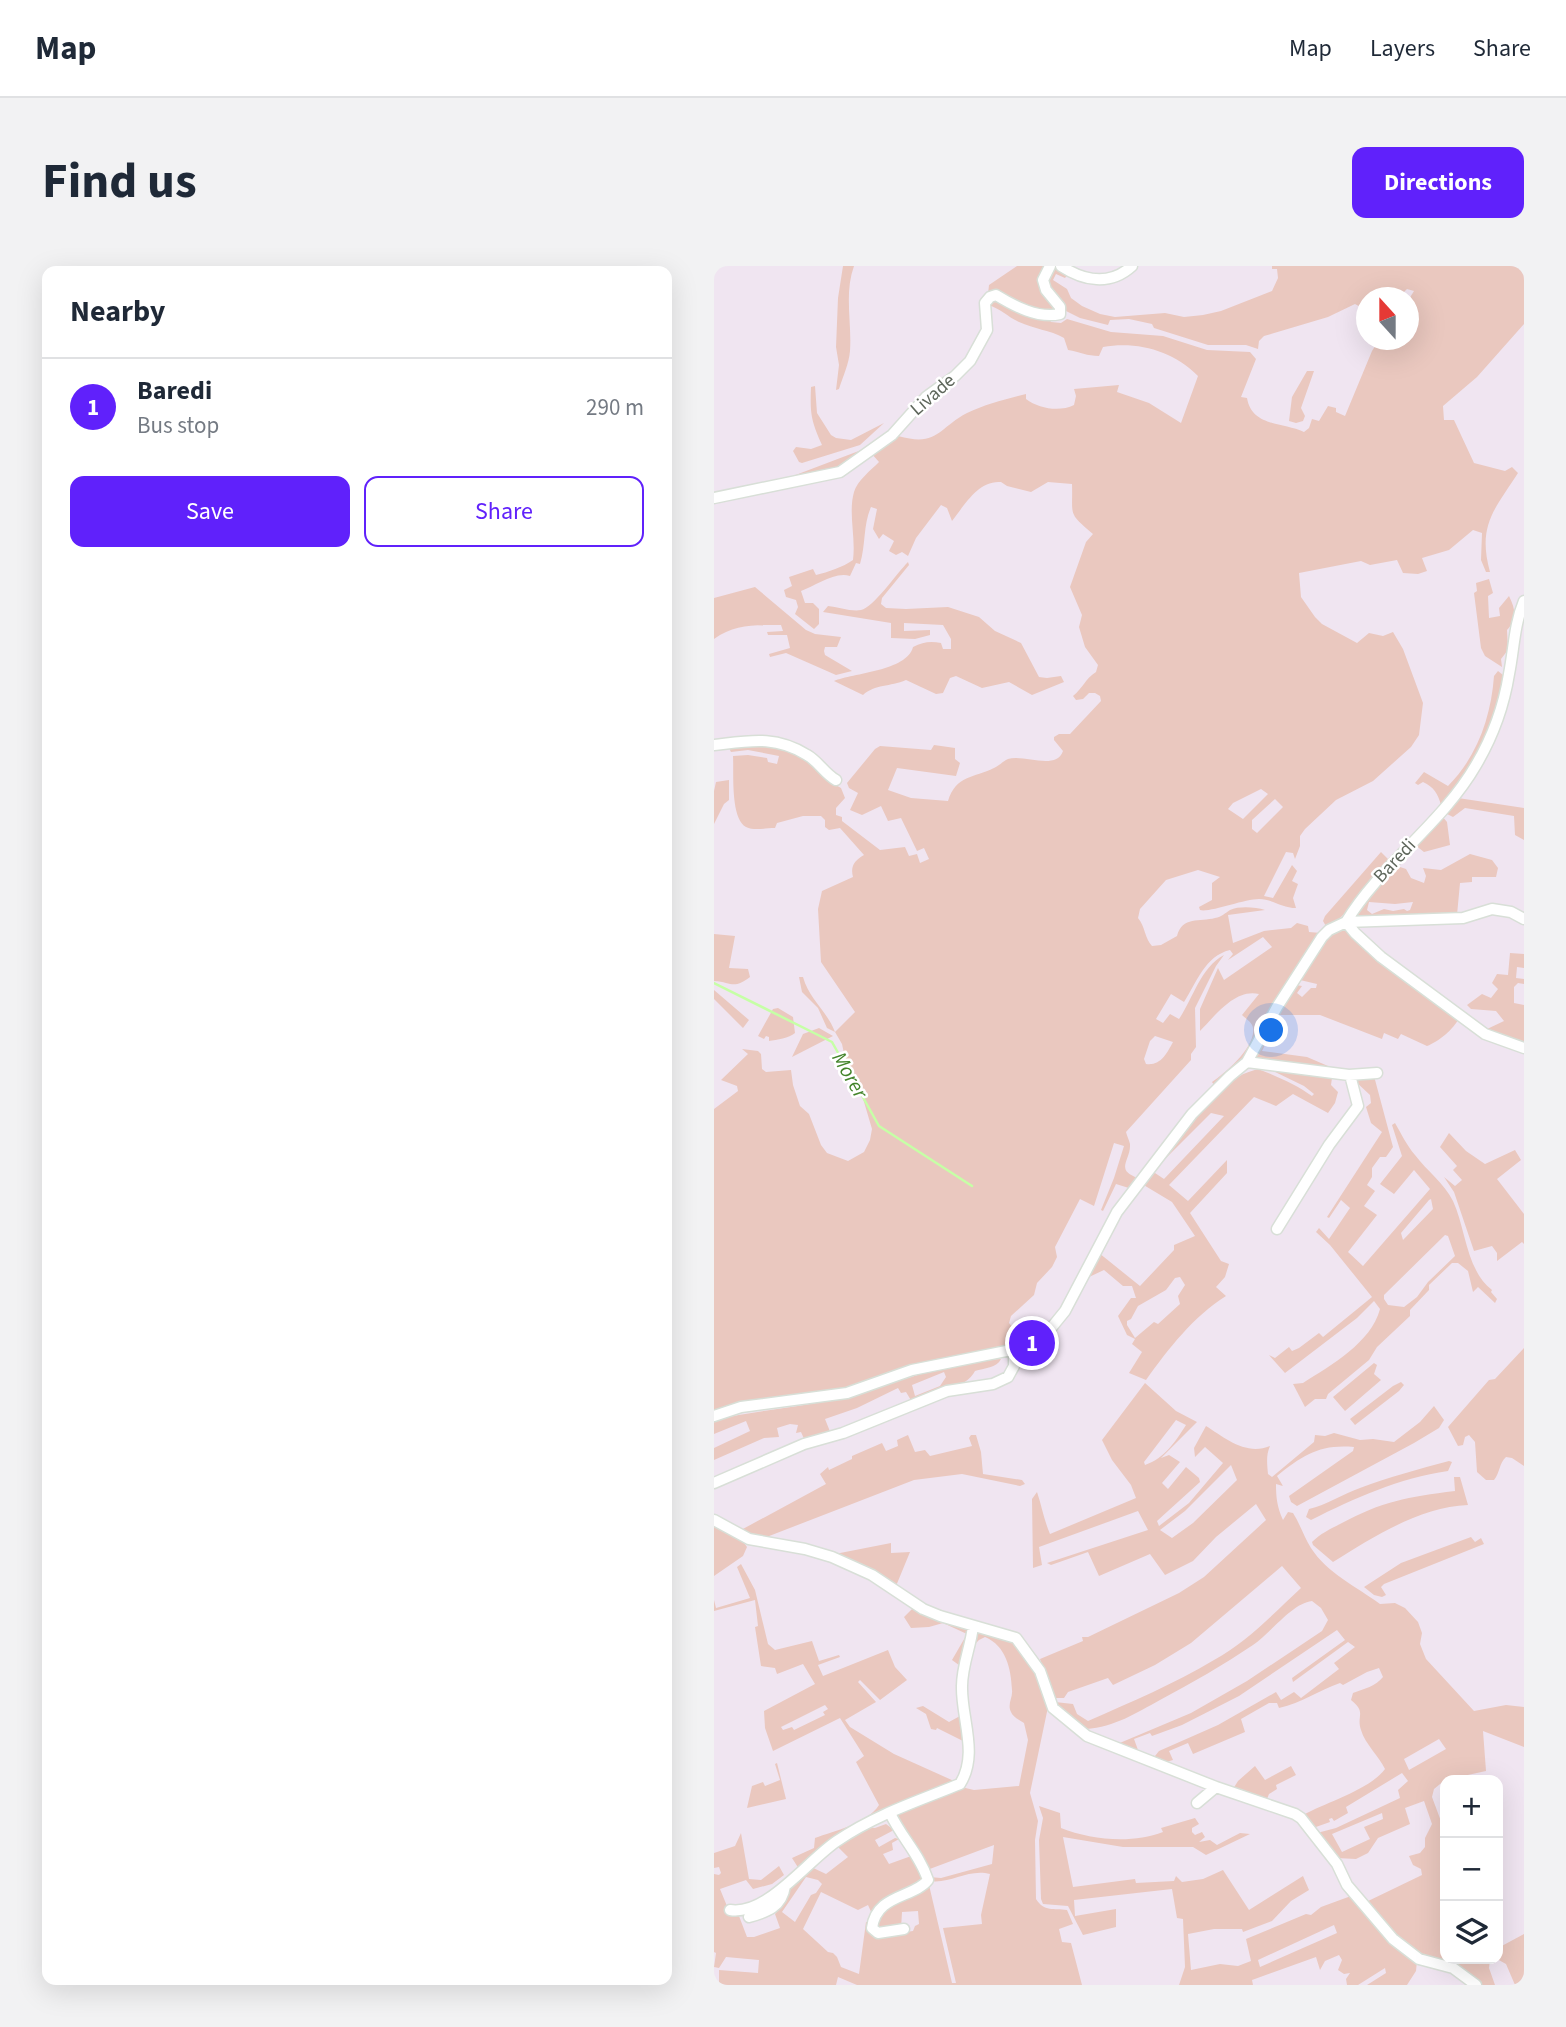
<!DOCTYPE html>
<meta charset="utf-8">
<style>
body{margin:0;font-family:"Source Sans 3",sans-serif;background:#f2f2f3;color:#1f2937}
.controls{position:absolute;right:21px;bottom:21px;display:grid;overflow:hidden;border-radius:14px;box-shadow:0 7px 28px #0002}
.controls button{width:63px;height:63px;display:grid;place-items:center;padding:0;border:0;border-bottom:2px solid #e0e1e3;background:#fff;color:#1f2937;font:35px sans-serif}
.compass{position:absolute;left:642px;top:21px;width:63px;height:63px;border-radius:50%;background:#fff;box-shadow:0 7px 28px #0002;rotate:339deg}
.you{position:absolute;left:558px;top:765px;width:24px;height:24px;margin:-18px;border:5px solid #fff;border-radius:50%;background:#1a73e8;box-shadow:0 0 0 10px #1a73e833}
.badge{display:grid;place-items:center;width:46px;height:46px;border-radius:50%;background:#6021fb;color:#fff;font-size:23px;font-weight:700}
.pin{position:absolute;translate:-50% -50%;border:4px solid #fff;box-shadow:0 2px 7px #0006}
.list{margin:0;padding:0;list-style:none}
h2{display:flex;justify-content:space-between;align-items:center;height:91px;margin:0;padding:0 28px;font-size:30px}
h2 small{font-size:23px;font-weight:400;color:#747a83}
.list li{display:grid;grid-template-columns:46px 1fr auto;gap:21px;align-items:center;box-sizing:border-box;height:98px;padding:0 28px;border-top:2px solid #e0e1e3}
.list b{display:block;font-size:26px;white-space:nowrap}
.list p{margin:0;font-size:23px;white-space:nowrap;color:#747a83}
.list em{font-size:23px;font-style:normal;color:#747a83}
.actions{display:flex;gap:14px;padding:21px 28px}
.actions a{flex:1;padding:16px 0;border:2px solid #6021fb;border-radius:14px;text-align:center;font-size:24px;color:#6021fb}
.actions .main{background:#6021fb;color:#fff}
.icon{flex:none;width:38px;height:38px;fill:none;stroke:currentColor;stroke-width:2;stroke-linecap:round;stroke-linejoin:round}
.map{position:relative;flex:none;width:810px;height:1719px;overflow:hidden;border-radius:14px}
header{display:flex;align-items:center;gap:42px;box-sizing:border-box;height:98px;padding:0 35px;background:#fff;border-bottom:2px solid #e0e1e3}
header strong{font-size:33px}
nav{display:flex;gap:38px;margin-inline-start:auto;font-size:24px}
.intro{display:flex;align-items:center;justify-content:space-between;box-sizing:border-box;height:168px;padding:0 42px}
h1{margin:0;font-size:49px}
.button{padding:18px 32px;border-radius:14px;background:#6021fb;color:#fff;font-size:24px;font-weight:700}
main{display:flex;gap:42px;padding:0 42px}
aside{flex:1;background:#fff;border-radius:14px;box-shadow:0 7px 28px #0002}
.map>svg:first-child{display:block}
.green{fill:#eac8bf;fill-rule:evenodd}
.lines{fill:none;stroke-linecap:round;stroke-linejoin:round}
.stream{stroke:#c6ffa6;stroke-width:2.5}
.street-casing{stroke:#d8dfd7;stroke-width:13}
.street{stroke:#fff;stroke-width:10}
.labels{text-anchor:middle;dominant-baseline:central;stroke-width:5;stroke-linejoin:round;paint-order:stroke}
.street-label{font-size:19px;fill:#5f675c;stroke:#fff}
.water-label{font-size:21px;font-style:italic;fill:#43842b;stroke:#fff}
</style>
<header>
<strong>Map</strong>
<nav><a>Map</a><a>Layers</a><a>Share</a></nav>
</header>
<div class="intro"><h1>Find us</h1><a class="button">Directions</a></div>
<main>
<aside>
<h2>Nearby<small></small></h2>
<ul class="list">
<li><span class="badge">1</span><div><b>Baredi</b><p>Bus stop</p></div><em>290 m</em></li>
</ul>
<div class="actions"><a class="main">Save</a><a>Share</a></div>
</aside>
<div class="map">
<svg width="810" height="1719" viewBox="0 0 810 1719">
<rect width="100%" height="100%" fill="#f0e5f1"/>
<!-- green -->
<path class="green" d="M129,0H140C130,28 138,56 136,85C135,98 129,110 125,123L122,124L125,99L122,81L124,32Z
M303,0H330L326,14L342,41L341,45L313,41L274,28L275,19Z
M558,0H810V58L763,111L729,140L730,154H740L760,197L791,205L798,201L804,207C781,243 763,259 776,306H772L767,294L768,267L759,264L735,284L708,292L713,305L704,308L689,307L683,294L656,299L647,295L585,307L587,331L601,351L608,358L643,377L655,367L669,370L679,366L689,383L709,437L705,469L697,481L659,515L622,534L591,563L586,570V580L581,593L579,587L572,586L550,630L559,632L578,599L583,605L578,615L584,618L579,632L582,642C568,642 558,633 545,633C530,633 495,647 486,644L485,641L498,634V617L506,611L484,604L452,614L426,643L424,652C431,660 431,673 438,680L447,679L463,670C468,650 486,656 501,652C508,651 511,647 516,644C525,640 541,641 551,644L514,649L519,677L550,665L577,662L583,657L594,660L595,666L607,667L536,784L526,797L500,819L498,816C511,807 542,781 539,762C538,756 532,753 528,749L545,728C521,722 501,750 486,765V743L504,702L510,714L558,681L549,671L514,694L519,688L516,684C491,690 483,716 470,736L457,728L442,753L449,757L456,748L465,753C479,733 486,702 510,689L502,700L481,742L482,781L477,788V794L412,866C413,870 415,874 416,878C417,894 400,904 424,912L418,923L402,918L389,945L387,944L400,912L410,880L400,877L380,940L366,933L341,981L343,991L338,1001L323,1017L320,1029L297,1050L295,1057L312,1077L252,1090L222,1093L131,1124L0,1145V843L24,825L23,820L7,814L34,788L28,783L44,785L47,788L48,803L52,806L77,804L79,819L86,840L95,848L107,879L113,887L134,895L150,886L156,874L158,863L145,819L131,792L128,778L121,766L113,762L104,742L88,726L85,711H89C95,733 113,745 121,766L141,746L107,696L104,643L108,625L139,611C136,600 141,594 150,589L126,562L115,564L111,561V554L107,550H89L63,557L61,562C52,562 40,565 32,561C16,552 20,506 19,490L34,489L53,492L54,496L63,498L65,490L34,484L17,486L14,480C44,476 73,478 97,499C107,507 115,516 127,522L131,532L122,542V549L128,551V555L166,584L191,581L195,590L203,588L206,597L215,593L210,582L203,585L187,552L174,555L167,540L148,549L136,544L144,527L135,522L133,517L161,483L166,480L217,484L220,479L241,482V493L246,497L242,510L183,502L174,524L197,532L234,535C242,509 260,512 280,502C285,500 289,495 294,493C310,488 342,505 349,485L340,474V471L345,468H356L387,435L386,430L381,427H375L369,433L362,434L359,430C369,422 371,413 382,406L384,399L371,381L365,361L368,349L356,321L372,276L379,268C353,246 359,250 358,218L334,216L317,226L293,220L287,216C264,214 250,240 238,255L233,242L227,239L202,272L194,290L188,286L182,289L175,285L180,275L169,268L165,273L159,263L163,243L157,241C149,259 152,278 146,298L142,297L136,310C121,305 101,320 87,325L91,337H99L105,343V358L100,363L81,348L84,341L82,334L72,331L70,324L78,320L75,311L99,303L102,309C114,306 129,301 139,294C142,271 134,247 140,226C143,215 157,204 165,196L157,187L184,170C224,181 223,163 253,147C272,138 292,133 312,128V133C325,143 346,146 360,139L362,130L360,123L405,119L403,126L435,137L467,157L484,110C459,85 424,75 389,81L385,90C373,90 366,86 354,84L350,72C336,64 320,63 305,56C294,51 287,43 274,39L279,32L335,51L337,56L347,57L353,53L397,66L449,70L493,84L536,86L542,93L527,131L533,132C538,161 569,156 590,166L595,162L598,153L605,155L614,140L622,142V146L631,150L658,85L665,74H694L695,33L700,25L693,23L685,31L652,32V44L641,38L614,51L550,70L545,75L544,83L532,79H494L440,62L438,58L415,53L396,54L394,59L366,52L350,44L332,14L339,2L344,1L354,8L351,12L342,8L339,14L353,23L357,32L368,40L386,48L401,51L451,47L470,51L489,49L507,45L558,25L564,12L563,3H558ZM547,523L554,528L529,553L514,543L519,537ZM561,533L569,541L543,567L538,563V554ZM441,770L459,776C453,787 447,800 432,798L430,793L436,775Z
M593,105H600L587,142L591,150L589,155L582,157L575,155L578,131Z
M101,120L103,147L117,169L122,172L137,174L170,157L146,179L88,197L85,196L79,185L82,181L97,183L108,179C97,154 96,148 97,121Z
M150,183L130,201L71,213Z
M194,296L195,299L168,332L167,338L172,342L192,343L234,341L265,351L281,365L307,377L325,411L333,412L347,410L350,416L318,429L295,416L268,422L242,410L236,412L229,427L222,428L192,414C176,421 161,418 149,429L120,415C139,407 193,405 199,381C209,376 216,375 227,377L229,383H237V373L229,359L190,357V365L216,364V369L201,373L177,372V357L109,346L114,340C124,341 138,346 147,344C159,342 183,307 194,296Z
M775,313L779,327L774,330L775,352L786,350L785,342L795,330C802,344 803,354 793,364L794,384L787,393L788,401L771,390L767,382L760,327L763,325L762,317Z
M41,321L92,364L101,368L127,371L123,381H111L110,385L111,389L138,405L122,409L72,387L56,391L55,388L76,382L73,369H54L53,366L69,365L67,359C42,359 21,358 0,373V332Z
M784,405L789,409L790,418L772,475L754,506L727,539C724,528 720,521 709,516L704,519L701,517L710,506L734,520C763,491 777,451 780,410Z
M15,514V534L10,538L0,558V525L2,516Z
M744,532L810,542V574L801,569L800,550L751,542L739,551L731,547Z
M728,550L733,556L736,579L710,586L701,579Z
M667,586L674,593L673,598C653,618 637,647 613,662L609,655L611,650Z
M756,588L778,594L784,602L782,611H758V616L746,617L743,649L642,651L644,644L674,606L686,601L692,603L697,612L710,617L712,610L709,602L727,604ZM655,636L681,638L699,636L696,644L693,645L690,643L679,645L670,643L658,648L653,644Z
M628,662L745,752C740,763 724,776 713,780L687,768L684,773L670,767L668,773L606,749H566L548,785L593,791L621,803L543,794V784L582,719L588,720L583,727L588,731L597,722H602L603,718L586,714L616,669Z
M0,668L21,670L15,702L34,703L36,711C19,724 18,716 0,715Z
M796,687L810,688V702L803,701L802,712L810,713V718L804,717L800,721V737L810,739V780L771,764L790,755L782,745L757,743L753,739L768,728L777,732L784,723L778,717L783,708L794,709Z
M0,724L35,754L29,762L0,733Z
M64,742L79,751L81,767C75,772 63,774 55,775V771L52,770L50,773L44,770L59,743Z
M105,762L119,770L78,791L89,768Z
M544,803C563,810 583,819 598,830L600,828L590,820L555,803L618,812L617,819L624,826L621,837L614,847L579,828L562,840L540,831L455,919L474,935L513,894V907L476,947L507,995L515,998L511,1011L502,1021L512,1030C479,1051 455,1082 432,1114L415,1107L428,1086L418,1078L421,1073L413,1069L404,1050L417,1032H422L418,1020H409L390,1004L375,1011L385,987L426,1020L460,984V979L481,970L458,936L428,918L438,905L450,913L510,850L497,847L451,893L448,892C465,871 502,823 524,811C530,807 538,805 544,803ZM466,1011L471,1019L464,1030L466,1038L444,1058L440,1056L421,1072L413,1059V1055L417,1053L424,1040L452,1024L461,1012Z
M660,810L679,881L672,891H666L658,902V911L653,919L661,925L650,940L663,949L634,986L649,1000L716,923L700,904L680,928L666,918L688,890L678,859L681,857C687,867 693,880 701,889C713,905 730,917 739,935C752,963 752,1004 778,1024L777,1026L783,1033L781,1037L764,1021L759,1026L754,1005L744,997H738L715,1019V1024L696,1044V1050L663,1081L655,1094L614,1128L612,1133H601L591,1141L579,1118L589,1117C617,1099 657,1077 666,1043L660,1035L643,1052L571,1107L555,1089L561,1092L575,1081L578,1085L585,1082L605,1067L609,1071L658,1031L616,979L602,966L605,962L615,973L636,942L627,934L615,952L613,951L668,866L657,857L652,841L657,837L656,829L641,815L642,811ZM717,933L719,943L689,974L687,967L715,934ZM731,969L734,970L741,990L714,1016L703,1031L690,1041L674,1039L670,1033V1029Z
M735,867L752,885L771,898L801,884L807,894L783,913L810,948V978L808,976L783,995V987L778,980L760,985L740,926L730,911L741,920L748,914L739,904L743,900L726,881Z
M810,1082V1200L798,1192L792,1191C785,1197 786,1207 780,1214H772L763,1206L761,1176L755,1169L751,1171L749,1179L744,1180L734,1161L775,1114L781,1113Z
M287,1093C283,1102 270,1102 261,1105C253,1122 216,1130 198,1136L192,1126L187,1127L184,1122L143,1142L111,1153L117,1168L91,1175L87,1166L82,1167L84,1159L76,1158L63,1162L65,1171L50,1172L0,1194V1182L36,1165L32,1155L0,1168V1154C47,1143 96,1141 142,1128C190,1115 236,1094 287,1093ZM230,1106L232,1111L226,1120L201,1130L198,1119Z
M660,1097L663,1099L660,1108L667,1114L631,1145L619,1131Z
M687,1116L690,1119L685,1125L641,1159L636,1153L679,1120Z
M431,1117L462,1145L483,1156L447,1192L455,1189L466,1196L448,1217L454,1223L472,1201L485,1212L486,1216L443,1255L445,1260L475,1237L509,1197L491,1181L481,1191L480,1182L492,1160C511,1172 532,1190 556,1180C552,1189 553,1197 554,1208L558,1211L600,1176L601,1169L611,1170L620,1167L646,1174L659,1173L680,1176L706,1156L720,1140L730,1154L725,1162L700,1177L583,1240L577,1236L575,1230L639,1185L640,1181C606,1178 589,1189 563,1210L569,1220L562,1218C562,1231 563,1241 569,1254L574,1246L579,1247C586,1258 590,1271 597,1282C613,1307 643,1321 666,1338L681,1337L691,1342L704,1356L708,1367L706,1378L712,1393L760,1445L792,1439L810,1441V1481L769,1465L772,1505L731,1514L720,1523L718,1531L731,1566V1693H779L776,1694L775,1702L781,1719H766L694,1683L650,1637L708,1609L707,1603L699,1599L695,1590L706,1587L711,1581V1572L718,1558L710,1535L691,1542L696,1558L664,1572L654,1587L642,1593L622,1592L603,1567L622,1562L686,1532L684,1524L694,1515L688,1507L632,1541L634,1547L620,1555L618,1552L615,1553L616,1556L599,1562L589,1549C613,1536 655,1524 671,1503C665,1490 651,1478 647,1464C642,1449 653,1447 637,1434L639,1427C650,1423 662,1420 669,1411L665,1402L653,1406L629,1419L626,1417C605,1424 588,1437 565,1442L563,1437H555L527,1453L531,1466L479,1488L474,1477L455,1485L459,1494L449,1497L428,1488L441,1490L445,1485L504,1459L562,1426L567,1434L580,1426L587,1432L625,1403L620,1397L641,1381L634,1376L579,1416L578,1412L631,1374L623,1364L525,1430L468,1459L438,1470L436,1467L420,1473L424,1484L420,1486L401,1479L477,1447L533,1415L608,1365L614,1354L607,1342L598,1335C578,1337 556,1368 539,1379C509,1399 478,1417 446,1434C422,1447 401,1461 372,1463L351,1448L341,1436L359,1438L363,1448L374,1455C417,1436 460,1418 500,1394C533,1376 560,1347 587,1322L568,1300L477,1377L441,1399L399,1419L394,1412L354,1426L350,1432H339L326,1393L369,1375L368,1371H374L465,1327L490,1311L552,1254L542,1238L502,1271L479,1295L451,1309L436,1288L385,1310L374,1286L337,1299L333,1297L434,1264L424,1245L325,1281L328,1299L319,1302L318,1233L323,1226C328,1241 330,1254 336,1268L422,1232L417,1219L398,1194L388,1174ZM462,1154L472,1159C461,1176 451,1192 431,1199L430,1196ZM517,1199L523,1214L479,1257L458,1272L446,1264L471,1245ZM725,1473L732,1483L695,1504L690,1493ZM668,1547L669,1553L650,1561L656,1573L628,1586L618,1568Z
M194,1169L201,1186L211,1184L216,1190L258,1180L255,1172L257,1169H262L267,1186L269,1208L308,1214L311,1218L306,1220L248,1208L200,1214L50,1272L34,1269L27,1264L112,1218L106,1208L114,1201L115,1204L138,1193V1190L168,1177L172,1185L184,1180L183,1174Z
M735,1195L738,1196L734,1205C685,1212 641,1232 597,1254L592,1251L595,1243C612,1239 629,1228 646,1222C675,1211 705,1203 735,1195Z
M740,1211H746L754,1239C706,1241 659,1271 619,1296L599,1279L598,1276C606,1268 616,1263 626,1258C669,1235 693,1231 741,1225Z
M0,1256L28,1274L33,1281L29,1290L0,1310Z
M757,1271L761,1276L767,1272L770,1278L670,1318L667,1321L672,1329L668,1331L660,1329L650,1321L687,1297Z
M177,1277V1287L196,1286L182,1320L121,1288Z
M27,1298L41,1324L54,1378L61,1384L98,1375L105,1395L125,1389L126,1391L104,1399L109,1410L174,1384L181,1401L193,1414L166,1434L146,1414L144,1416L162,1436L131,1454L136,1461L180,1488L240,1515C251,1503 249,1490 249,1475L223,1462L222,1464L217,1463L212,1448L202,1442L209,1440L235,1456L246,1450L253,1491L247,1515L198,1534L85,1603L78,1592L100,1582L101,1572C120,1565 153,1558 165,1539L142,1496L150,1490L126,1452L59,1485L51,1462L50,1445L101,1418L89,1398L63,1408L61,1402L47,1400L41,1361L44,1360L41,1334L0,1345V1334L2,1342L36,1332L23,1301ZM111,1439L114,1443L109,1446L111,1449L80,1464L78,1461L69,1464L67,1461Z
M200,1341L254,1361L249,1402L238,1394L253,1368L229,1357L215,1361L197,1362L190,1351Z
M264,1364L292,1372L300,1377L314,1392L324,1409L334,1441L316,1527L324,1555L321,1574L322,1633C330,1646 340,1642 353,1644L359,1658L345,1663L348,1676L357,1677L368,1719H143L124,1711L122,1719H5V1704L44,1707L45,1694L12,1691L5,1702L0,1701L2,1687L0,1686V1608L5,1609L7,1607L5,1601L0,1602V1587L21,1580L27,1567L35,1613L47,1614L65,1600L70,1609L58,1618L39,1623L32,1614L6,1623L15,1645L25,1650L33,1671H40L66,1662L61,1648L64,1644L63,1642L79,1616L93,1601L95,1600L112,1608L134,1591L122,1579L152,1561L161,1562L172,1558L180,1564L161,1574L165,1581L181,1572L185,1573L178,1577L179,1584L169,1588L175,1598L200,1589L209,1603L211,1613L208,1618L182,1628L159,1650L154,1639L144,1644L107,1626L89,1663L114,1686L119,1687L123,1691L127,1701L145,1708L152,1656L156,1657L158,1667L165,1670L199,1665L201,1660L205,1658L204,1645L188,1646L187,1663L161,1664L160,1657L181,1634L215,1619L238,1717H242L229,1662L268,1658L267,1649L276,1608C255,1602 237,1618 216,1615L215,1611L227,1612L278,1598L280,1579L213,1604C203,1585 189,1570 182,1550L196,1541L247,1521L260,1524L305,1520L314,1474L310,1457C305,1454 299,1451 297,1446C293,1438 299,1432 298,1424C297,1402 292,1380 271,1371L265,1374L256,1383ZM92,1611L104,1614L108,1618L102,1627L97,1629L81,1656L68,1646Z
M63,1497L72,1533L33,1542L38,1520L49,1516L51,1520L66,1514L61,1498Z
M541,1500L551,1514L577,1500L582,1509L562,1519L563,1523L555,1528L553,1533L519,1523L524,1515Z
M325,1540L346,1547L347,1562C377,1574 418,1578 449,1566L447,1562L481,1552L485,1558L478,1562V1566L481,1569L488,1566L491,1571L485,1576L496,1574L503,1579L526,1567L536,1568L492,1589L479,1581H409L349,1571L359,1621L421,1613L422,1617L460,1615L462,1610L468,1616L489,1613L509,1604L535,1644L589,1610L595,1624L577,1635L558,1655L529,1666L528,1663H500L474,1668L477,1704L506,1698L524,1700L537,1695L532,1673L592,1648L597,1649L607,1641L637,1630L703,1695L702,1705L693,1719H653L672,1707L671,1702L644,1719H633L632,1713L636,1707L630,1708L624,1704L628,1694L625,1689L611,1695L606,1704L602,1691L538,1714L539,1719H465L471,1701L469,1653L463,1652L458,1623L360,1634L361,1650L402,1643V1661L369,1669L354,1640L329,1638L327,1633L325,1574L329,1552ZM620,1659L623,1667L546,1701L544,1694Z
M810,1668V1719H801L792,1698L783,1693L784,1682Z"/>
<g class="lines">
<!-- stream -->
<path class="stream" d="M0,717L118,776L165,860L258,920"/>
<!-- street casing -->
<g class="street-casing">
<path id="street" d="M347,0C370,15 396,20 418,0
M0,232L126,206L178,169L212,131L241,110L256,95L273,64L271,37L276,31L282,29C300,40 324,53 346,48V41L332,24L329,14L336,0
M0,479C35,475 61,469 93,489C104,495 111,508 122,514
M632,656C667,598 728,558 762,499C778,472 790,439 795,408C800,383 800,359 810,335
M632,656L641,667L667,691L771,768L810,782
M533,796L635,809L663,807
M563,963L615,879L644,840L636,809
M0,1150L27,1141L133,1127L198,1104L307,1082L338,1061L351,1045L403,946L478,848L516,810L533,796L563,741L608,671L615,664L632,656L749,652L778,643L797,646L810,653
M0,1217L90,1178L129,1167L233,1125L279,1118L294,1111L300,1100V1089L307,1082
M0,1254L35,1273L91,1283L118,1291L158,1309L209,1343L226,1350L302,1372L326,1405L339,1442L373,1470L502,1521L581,1548L587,1552L623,1598L633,1619L679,1673L705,1693L739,1702L762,1719
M483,1537L502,1521
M176,1547C187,1571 206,1589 214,1614C200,1632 162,1628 158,1662L164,1667L190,1663
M16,1644C53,1650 94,1594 123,1575C161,1549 204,1535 246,1518C265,1488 247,1452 248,1420C248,1399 257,1380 259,1360
M35,1651C53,1646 68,1641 71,1620"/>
</g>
<!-- street -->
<use href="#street" class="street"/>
</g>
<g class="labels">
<!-- street labels -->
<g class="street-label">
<text transform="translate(219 129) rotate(-41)">Livade</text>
<text transform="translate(681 595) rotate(-47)">Baredi</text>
</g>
<!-- water labels -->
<g class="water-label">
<text transform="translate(136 809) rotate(60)">Morer</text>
</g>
</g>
</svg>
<div class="controls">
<button>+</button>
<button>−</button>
<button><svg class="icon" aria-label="layers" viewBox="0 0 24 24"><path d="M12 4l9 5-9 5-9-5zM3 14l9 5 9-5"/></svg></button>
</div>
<svg class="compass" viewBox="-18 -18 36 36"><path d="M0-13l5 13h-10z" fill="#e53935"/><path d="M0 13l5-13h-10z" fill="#747a83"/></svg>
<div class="you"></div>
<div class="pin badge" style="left:318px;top:1077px">1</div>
</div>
</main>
